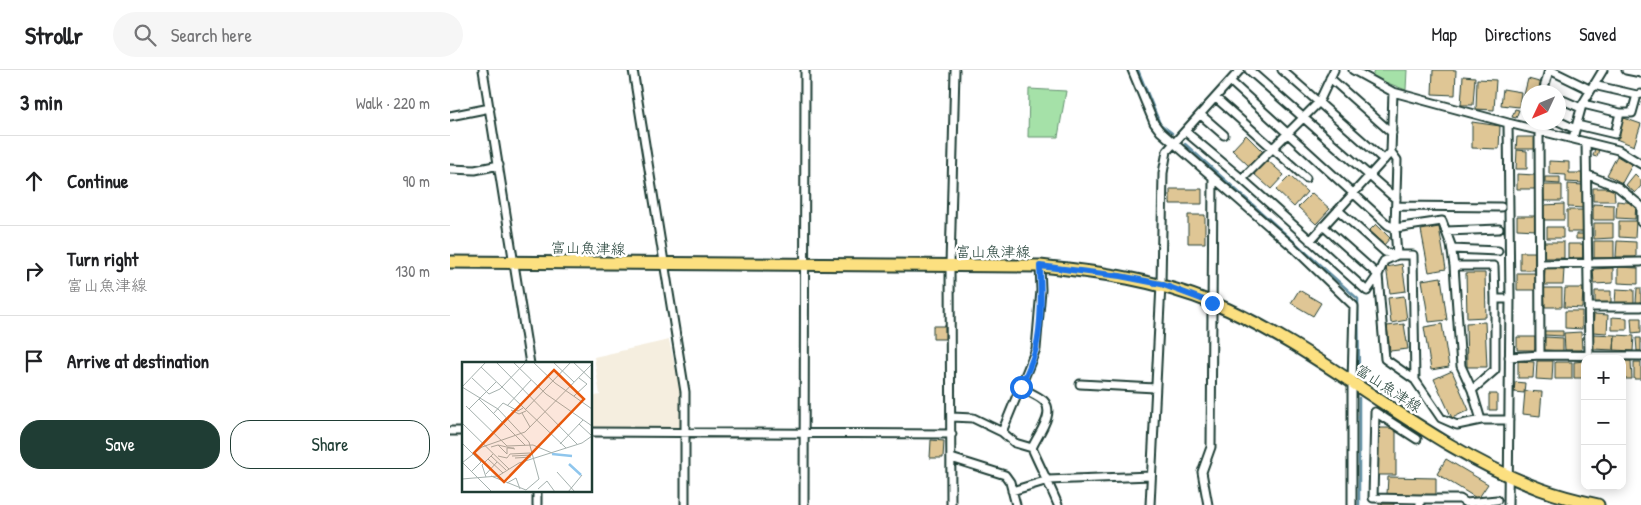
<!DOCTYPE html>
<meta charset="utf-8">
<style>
body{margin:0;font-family:"Patrick Hand","Klee One",sans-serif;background:#f6f6f6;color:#202124}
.controls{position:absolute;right:15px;bottom:15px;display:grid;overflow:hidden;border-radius:10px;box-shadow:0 2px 12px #0003}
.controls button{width:45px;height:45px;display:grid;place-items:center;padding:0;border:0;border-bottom:1px solid #e0e0e0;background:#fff;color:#202124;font:25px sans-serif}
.compass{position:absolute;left:1071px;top:15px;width:45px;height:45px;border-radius:50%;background:#fff;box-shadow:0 2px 12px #0003;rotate:226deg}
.stop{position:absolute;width:15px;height:15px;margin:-11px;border:4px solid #1a73e8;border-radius:50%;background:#fff}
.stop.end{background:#1a73e8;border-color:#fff;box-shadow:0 1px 5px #0008}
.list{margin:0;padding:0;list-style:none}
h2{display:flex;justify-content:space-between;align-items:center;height:65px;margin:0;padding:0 20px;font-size:21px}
h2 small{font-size:16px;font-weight:400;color:#757577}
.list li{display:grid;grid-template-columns:32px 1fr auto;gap:15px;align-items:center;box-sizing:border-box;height:90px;padding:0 20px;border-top:1px solid #e0e0e0}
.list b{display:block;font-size:19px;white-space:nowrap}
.list p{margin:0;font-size:16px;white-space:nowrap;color:#757577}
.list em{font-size:16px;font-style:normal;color:#757577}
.actions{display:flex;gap:10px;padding:15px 20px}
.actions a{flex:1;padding:11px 0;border:1px solid #1f3d34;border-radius:20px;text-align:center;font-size:18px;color:#1f3d34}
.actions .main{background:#1f3d34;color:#fff}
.icon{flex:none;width:28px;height:28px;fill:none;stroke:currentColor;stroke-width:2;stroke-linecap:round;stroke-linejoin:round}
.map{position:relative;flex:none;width:1191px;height:435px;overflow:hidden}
header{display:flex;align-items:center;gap:30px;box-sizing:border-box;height:70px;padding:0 25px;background:#fff;border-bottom:1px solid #e0e0e0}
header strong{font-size:24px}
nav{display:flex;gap:28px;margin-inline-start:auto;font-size:18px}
.search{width:350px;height:45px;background:#f6f6f6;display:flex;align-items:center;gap:12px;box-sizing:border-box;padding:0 18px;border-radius:28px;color:#757577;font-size:19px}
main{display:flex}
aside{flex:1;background:#fff}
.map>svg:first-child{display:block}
.built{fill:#f5eedf}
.green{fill:#a5e1a8;stroke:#628f6e}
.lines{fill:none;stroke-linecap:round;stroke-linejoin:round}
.stream{stroke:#628fa3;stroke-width:2.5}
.building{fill:#dfc695;stroke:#1f3d34}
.street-casing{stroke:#1f3d34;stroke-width:11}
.primary-casing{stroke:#1f3d34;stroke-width:15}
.street{stroke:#fff;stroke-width:7}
.primary{stroke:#fce080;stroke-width:11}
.route{stroke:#1a73e8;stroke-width:6}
.labels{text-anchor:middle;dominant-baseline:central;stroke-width:5;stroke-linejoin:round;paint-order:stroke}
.street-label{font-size:15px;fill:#1f3d34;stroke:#fff}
.inset-river{fill:none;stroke:#8fc6ed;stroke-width:2.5}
.inset-road{fill:none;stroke:#a5b1ae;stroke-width:1}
.view{fill:#e8590c;fill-opacity:0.15;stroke:#e8590c;stroke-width:2.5}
.inset-edge{fill:none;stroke:#1f3d34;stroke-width:2.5}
</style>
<header>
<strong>Strollr</strong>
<div class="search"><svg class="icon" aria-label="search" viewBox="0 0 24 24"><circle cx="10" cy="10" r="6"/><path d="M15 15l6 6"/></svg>Search here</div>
<nav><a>Map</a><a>Directions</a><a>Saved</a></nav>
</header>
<main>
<aside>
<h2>3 min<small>Walk · 220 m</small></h2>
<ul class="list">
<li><svg class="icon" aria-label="ahead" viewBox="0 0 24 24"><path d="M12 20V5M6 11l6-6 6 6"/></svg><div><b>Continue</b></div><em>90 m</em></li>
<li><svg class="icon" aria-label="right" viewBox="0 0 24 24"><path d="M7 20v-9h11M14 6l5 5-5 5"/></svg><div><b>Turn right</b><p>富山魚津線</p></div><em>130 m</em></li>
<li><svg class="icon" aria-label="arrive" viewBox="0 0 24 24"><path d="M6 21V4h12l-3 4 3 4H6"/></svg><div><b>Arrive at destination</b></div></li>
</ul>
<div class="actions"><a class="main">Save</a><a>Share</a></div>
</aside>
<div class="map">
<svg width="1191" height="435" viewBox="0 0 1191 435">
<rect width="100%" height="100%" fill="#fff"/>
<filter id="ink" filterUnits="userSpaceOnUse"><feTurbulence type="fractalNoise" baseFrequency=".02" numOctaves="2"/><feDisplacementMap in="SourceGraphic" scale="10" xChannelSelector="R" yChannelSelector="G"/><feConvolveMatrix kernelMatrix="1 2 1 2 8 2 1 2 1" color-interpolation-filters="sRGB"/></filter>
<g filter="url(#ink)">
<!-- built -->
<path class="built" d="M219,270L231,323L230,357L141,358V327L150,325L144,287Z"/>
<!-- green -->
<path class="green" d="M924,0H957L956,20L922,7Z
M579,19L616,21L608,67H578Z"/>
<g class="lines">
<!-- stream -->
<path class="stream" d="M688,0L710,54L722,63
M735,74L908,229L909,307
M909,435V328"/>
</g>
<!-- building -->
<path class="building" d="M983,0H1006L1005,25L982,24Z
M1013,6L1025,7L1023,35H1011Z
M1027,9L1046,10L1044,40L1026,39Z
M1078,9L1093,13L1091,22H1078V30L1073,29Z
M1053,19L1071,22L1069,37L1051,35Z
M1065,39L1069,40L1066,48L1062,47Z
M1174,48L1191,54L1184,76L1166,69Z
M1022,52L1050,56L1049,79L1022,78Z
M796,65L813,82L799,96L782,80Z
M1067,67H1086V79H1066Z
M1145,78L1149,79L1147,87L1143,86Z
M1067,80L1077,81V99H1066Z
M1167,86L1182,95L1172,113L1157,105Z
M817,90L834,105L821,119L804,104Z
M1099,91L1119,92V103H1133V113L1116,112V105L1099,104Z
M1067,104L1085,105V119H1067Z
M1185,104L1191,110V116L1185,123L1176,115Z
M840,106L857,122L844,137L826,120Z
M1095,107H1110V114L1095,113Z
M1118,114L1133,115V138L1118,137Z
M1093,115H1112V131H1094Z
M1143,118H1164L1165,131H1143Z
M720,119H752V134H720Z
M862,123L880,139L866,154L848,137Z
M1167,131L1186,133L1185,149L1166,148Z
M1114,134V150H1094L1093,135Z
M1143,134L1164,135V150H1143Z
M1117,140H1133V162H1117Z
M738,145H755V173H738Z
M1067,146H1086V160L1067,159Z
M1169,151H1186L1185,168L1169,167Z
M1144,153H1163V168L1144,169Z
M926,154L940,168L934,175L919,161Z
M989,157L996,199L979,202L971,160Z
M1097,157H1113V168H1097Z
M1126,164H1133V169H1126Z
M1144,171H1164V188H1144Z
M1167,171L1186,172V187H1166Z
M1094,172H1114V188H1094Z
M1118,174H1133V188H1118Z
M1070,182H1085V200H1070Z
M952,194L956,221L940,223L936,197Z
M1168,197L1188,198V214L1168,213Z
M1095,198L1114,199L1113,215H1094Z
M1163,198V213L1144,214L1143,199Z
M1016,203H1035L1036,247L1017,248Z
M1067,203H1086V220H1067Z
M991,207L997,250L979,252L972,210Z
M1094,218H1112V237H1095Z
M1115,218H1133L1132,238L1114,237Z
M1187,218H1191V233H1186Z
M1166,219L1184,220V234L1165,233Z
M849,220L871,233L863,246L841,233Z
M1145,221H1161V234H1145Z
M954,226L957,250L941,253L938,228Z
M1115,241H1132V259L1115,258Z
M1144,244L1158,245L1157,263L1143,262Z
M1162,247L1177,248V260H1162Z
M1181,248H1191V262L1182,263Z
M1035,252L1037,297H1017L1016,253Z
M954,254L958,279L940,281L937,256Z
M992,254L999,297L981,300L974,257Z
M483,256H495V269H483Z
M1094,261H1113V266L1094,265Z
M1131,262L1132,280H1115L1114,263Z
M1143,264L1165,265L1164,280L1142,279Z
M1165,265L1184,266L1183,281L1164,280Z
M1067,267H1085V280H1067Z
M1095,267L1113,268V281L1094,280Z
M1186,268H1191V281H1187Z
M1068,291L1084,292L1083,308H1068Z
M1087,291H1103L1102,310L1086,309Z
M1135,291V308H1124V292Z
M1172,291H1181L1182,309H1172Z
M1105,292H1122V309H1105Z
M1184,292H1191V309H1184Z
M1002,301L1019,340L1002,348L984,309Z
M1065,312L1075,313L1074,323L1064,322Z
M1075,321L1092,322L1090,346L1073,344Z
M1039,324H1047V340H1039Z
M928,358H946V405H928Z
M481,370L494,371L493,388H480Z
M996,389L1038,414L1028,429L987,404Z
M938,407L986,408V425L937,424Z
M929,433H944V435H929Z"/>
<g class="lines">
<!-- street casing -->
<g class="street-casing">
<path id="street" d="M33,0L80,294
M183,0L235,322V435
M682,0L704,53L710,61L844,178L904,236L902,312V435
M799,0L946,129
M832,0L934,90
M903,0L943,22L1058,53L1168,80L1191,94
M1100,0L1141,20
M1176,0L1191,3
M880,8L942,63
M780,11L938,155L945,158L992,151L1001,175L1004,196H1044L1045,229H1060
M1143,15L1187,25
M943,22L941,82L947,90L945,158L947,185
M1093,22L1099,0
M766,28L856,108
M1108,28L1131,38
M1170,43H1182L1187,25L1191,24
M751,45L774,65
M0,46L40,38
M1108,51L1125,59
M1058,53L1060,229L1058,435
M1127,55L1165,64L1170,43L1133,34
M1089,60L1090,285
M736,62L792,109L917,221L928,205L934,191L947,185
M1123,68L1132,35L1153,0
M1136,72L1139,285
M0,99L25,100L49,95
M1138,105L1168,117L1191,136
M792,109L869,32L884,0
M946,136L1051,137
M1191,138V152
M888,140L935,182L947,185H963L965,310L991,348L1007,355L1031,350
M873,156L928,205L935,289L965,310
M996,161L1049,159
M860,171L941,82
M1002,179L1048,181
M1090,194L1191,192
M1004,196L1011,296L1022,320
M1045,229V300L1022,320L1031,350H1059
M1139,237H1191
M1059,287L1090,285L1191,286
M630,314L705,318
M571,317C578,322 589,326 594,331C606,344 587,365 582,378
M502,347L523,348L552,362L565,373L582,378C590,397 600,415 608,435
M0,361H14
M141,362L502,364
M552,362L586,279L591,220L590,196
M967,369L925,342L923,428L970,429
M501,388L555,405L560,412L566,435
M562,421L598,410L701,406
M87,435V421
M354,435L355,0
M501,435L500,195L505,0
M700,435L711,214L713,103L717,81L790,0
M758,435L752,402L761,377L763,108
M970,435V429H1010L1016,433L1047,430"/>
</g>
<!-- primary casing -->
<g class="primary-casing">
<path id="primary" d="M0,192L590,196C649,202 707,210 763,233C879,282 972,375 1090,419C1109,426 1129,431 1148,435"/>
</g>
<!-- street -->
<use href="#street" class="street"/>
<!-- primary -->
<use href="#primary" class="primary"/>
</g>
</g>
<g class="lines" filter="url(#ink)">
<!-- route -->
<path class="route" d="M571,317C576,305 583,291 586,278C592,252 591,222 590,196L670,206L711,214L762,233"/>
</g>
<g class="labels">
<!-- street labels -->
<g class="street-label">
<text transform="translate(138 178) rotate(1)">富山魚津線</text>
<text x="543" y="181">富山魚津線</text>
<text transform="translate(939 318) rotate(33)">富山魚津線</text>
</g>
</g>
<!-- overview -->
<g transform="translate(12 292)">
<rect width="130" height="130" fill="#fff"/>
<path class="inset-river" d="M90,92L110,94M107,102L119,113"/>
<path class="inset-road" d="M24,0L0,25L36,47L67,80L77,117L64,128L29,114M34,0L115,82M51,0L84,32L130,64M71,0L93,21L130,47M91,0L112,20M111,0L130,18M19,5L104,86M10,16L27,32L38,27L64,0M112,34L125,22L117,16M17,37L63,83M4,44L45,84L71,83L90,91M45,44L69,18M7,47L34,20M49,48L57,52L64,49M63,48L109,0M60,51L68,65M31,52L41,41L56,49L61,46M0,61L47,107M0,81L19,100L10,109M98,82L121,58M36,83L53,87M29,85L36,83L45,92V86H52M13,89L44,56M29,94L44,108M36,94L45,96L48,92L68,91M50,94L69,93M53,96L69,95M26,97L41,111M0,101L20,85L63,70L130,2M1,101L30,130M95,110L113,130M24,112L35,100M24,115L20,103L31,92M0,117L36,114L57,101L120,81L130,74L117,62M45,121L54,116L58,127M76,127L85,119L93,130M106,130L120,113"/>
<path class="view" d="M92,8L122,37L42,120L12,91Z"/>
<rect width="130" height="130" class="inset-edge"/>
</g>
</svg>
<div class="controls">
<button>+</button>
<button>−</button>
<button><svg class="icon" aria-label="locate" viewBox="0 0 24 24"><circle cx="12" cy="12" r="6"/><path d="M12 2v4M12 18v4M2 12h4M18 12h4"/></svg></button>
</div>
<svg class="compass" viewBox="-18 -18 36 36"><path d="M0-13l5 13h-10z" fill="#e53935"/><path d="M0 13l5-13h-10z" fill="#757577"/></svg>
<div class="stop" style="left:571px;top:317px"></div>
<div class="stop end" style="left:762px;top:233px"></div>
</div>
</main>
